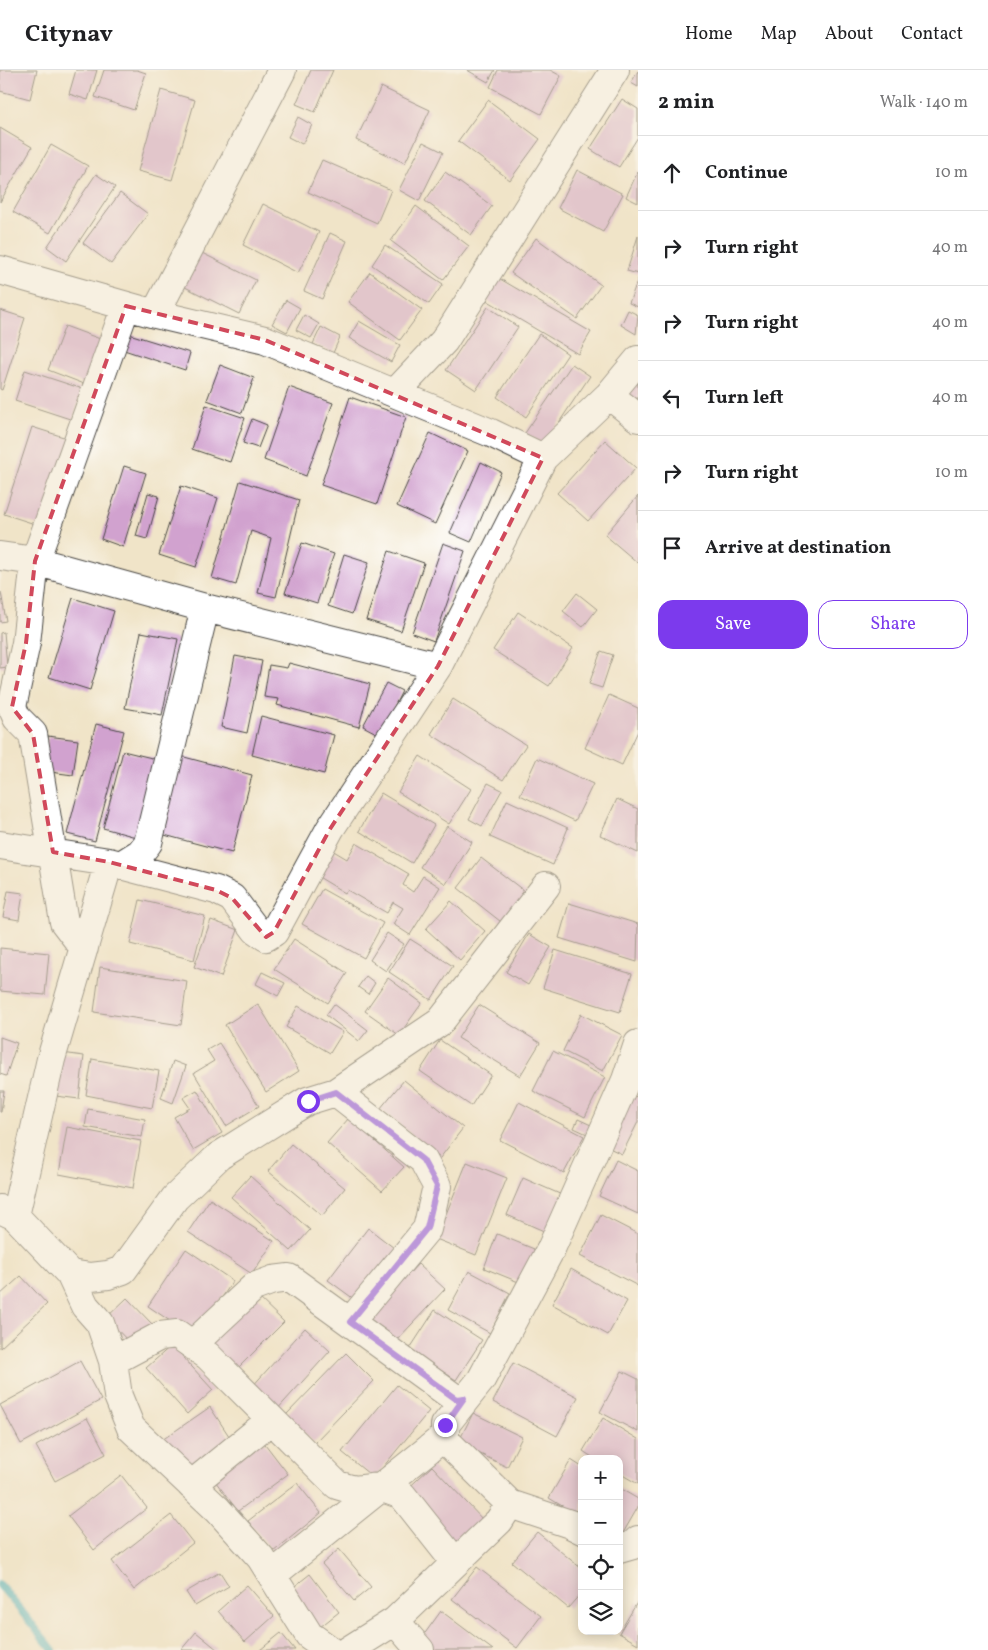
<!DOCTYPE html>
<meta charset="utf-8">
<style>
body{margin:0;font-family:Vollkorn,serif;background:#f6f6f6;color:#202124}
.controls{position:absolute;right:15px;bottom:15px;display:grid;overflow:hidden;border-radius:10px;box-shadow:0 2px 12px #0003}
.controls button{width:45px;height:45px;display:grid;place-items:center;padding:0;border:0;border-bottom:1px solid #e0e0e0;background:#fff;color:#202124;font:25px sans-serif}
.stop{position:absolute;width:15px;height:15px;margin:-11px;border:4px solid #7c3aed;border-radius:50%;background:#fff}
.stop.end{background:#7c3aed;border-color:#fff;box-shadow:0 1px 5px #0008}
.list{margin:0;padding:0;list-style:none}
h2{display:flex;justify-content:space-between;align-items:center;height:65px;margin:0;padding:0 20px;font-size:21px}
h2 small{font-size:16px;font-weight:400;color:#757577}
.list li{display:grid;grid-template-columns:32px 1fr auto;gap:15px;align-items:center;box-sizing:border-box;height:75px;padding:0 20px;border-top:1px solid #e0e0e0}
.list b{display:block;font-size:19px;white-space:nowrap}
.list em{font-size:16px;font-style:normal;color:#757577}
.actions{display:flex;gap:10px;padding:15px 20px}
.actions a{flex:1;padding:11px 0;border:1px solid #7c3aed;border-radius:15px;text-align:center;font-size:18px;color:#7c3aed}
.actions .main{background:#7c3aed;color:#fff}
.icon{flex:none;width:28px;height:28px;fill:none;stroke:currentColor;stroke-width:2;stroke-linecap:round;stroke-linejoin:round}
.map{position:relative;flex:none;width:638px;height:1580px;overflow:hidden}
header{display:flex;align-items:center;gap:30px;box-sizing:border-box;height:70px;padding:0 25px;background:#fff;border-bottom:1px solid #e0e0e0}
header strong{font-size:24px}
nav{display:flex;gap:28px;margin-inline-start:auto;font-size:18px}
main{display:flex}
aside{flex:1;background:#fff}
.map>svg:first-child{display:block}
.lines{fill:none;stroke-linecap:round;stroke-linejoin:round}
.stream{stroke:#42afbf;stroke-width:8}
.building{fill:#d1a2cf}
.minor-casing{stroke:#494743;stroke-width:30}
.minor{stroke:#fff;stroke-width:28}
.route{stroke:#7c3aed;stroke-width:6}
.marked{fill:none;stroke:#d1495b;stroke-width:4;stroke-dasharray:10 6;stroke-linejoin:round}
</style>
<header>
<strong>Citynav</strong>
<nav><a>Home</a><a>Map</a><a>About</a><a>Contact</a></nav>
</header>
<main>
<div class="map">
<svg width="638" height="1580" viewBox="0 0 638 1580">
<rect width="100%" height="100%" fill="#fff"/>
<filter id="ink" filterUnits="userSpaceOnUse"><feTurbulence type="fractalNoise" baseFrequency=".02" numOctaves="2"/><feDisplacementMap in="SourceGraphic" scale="10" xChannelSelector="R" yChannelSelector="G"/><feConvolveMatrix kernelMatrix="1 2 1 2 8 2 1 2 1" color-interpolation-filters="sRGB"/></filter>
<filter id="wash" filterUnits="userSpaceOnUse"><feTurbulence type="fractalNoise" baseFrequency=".0096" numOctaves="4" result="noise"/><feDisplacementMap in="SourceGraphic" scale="20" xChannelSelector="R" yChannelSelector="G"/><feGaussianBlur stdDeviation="1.12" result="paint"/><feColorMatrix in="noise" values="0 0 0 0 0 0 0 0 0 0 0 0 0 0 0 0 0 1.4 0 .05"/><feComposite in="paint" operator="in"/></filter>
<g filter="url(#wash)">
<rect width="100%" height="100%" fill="#f0e4c8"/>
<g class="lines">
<!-- stream -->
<path class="stream" d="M0,1515L53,1580"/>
</g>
<g id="blocks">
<!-- building -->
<path class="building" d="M0,0H37L30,29L0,21Z
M76,0H97L88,30L69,24Z
M104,0H137L146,3L134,40L95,27Z
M311,0H333L315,42L296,34Z
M467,0H495L488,12Z
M498,0H550L561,6L541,44L490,17Z
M638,1V17L631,13Z
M381,17L430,40L405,93L356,70Z
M161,20L195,30L172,110L138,101Z
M622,29L638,39V67L619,97L590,79Z
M488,30L540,69L510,110L458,71Z
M298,47L312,55L302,74L288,67Z
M0,58L32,77L0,132Z
M423,72L443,82L419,131L399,120Z
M51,75L88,96L50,163L13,142Z
M322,90L391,120L377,153L308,122Z
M577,100L623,124L603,162L558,138Z
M638,101V133L626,127Z
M445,102L492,136L471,165L425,131Z
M96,104L115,117L66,191L47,177Z
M120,123L148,144L111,194L83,173Z
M263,134L319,162L298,203L243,175Z
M416,136L469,176L443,210L391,171Z
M330,163L347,171L322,229L304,221Z
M638,166V204L627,201Z
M536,168L601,215L577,249L511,203Z
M385,175L443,214L429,234L372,195Z
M198,181L256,210L239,244L181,215Z
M370,202L422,240L400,270L348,232Z
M495,206L591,262L578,284L483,228Z
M638,209V237L629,233Z
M286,230L300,238L287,262L272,254Z
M488,237L518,257L476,320L446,300Z
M0,240L25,248L2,320L0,319Z
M628,240L638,245L636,264L621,255Z
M304,245L319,254L311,268L296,260Z
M359,251L400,275L391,292L349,268Z
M65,256L103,270L87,315L48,300Z
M321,257L340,267L333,283L313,274Z
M126,263L190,283L185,300L121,279Z
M539,264L568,284L526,347L497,327Z
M572,294L590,306L544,375L525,363Z
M220,295L254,308L242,343L207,330Z
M25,300L83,319L73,350L15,331Z
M638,306V333L625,322Z
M289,317L333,333L306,406L264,390Z
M350,327L406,347L377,434L321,415Z
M206,335L245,348L230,392L192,379Z
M252,349L267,355L258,378L243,373Z
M32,357L73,370L44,457L4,444Z
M430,363L468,381L435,454L397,436Z
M605,370L636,398L588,451L557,423Z
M481,392L501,402L471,472L450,463Z
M124,396L146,403L123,477L101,469Z
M240,411L299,430L276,527L258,523L271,468L251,461L236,515L212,508Z
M181,416L218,428L196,497L159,485Z
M148,423L159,426L147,469L136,466Z
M638,426V493L605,465Z
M302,473L334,484L317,533L285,523Z
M443,473L465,481L434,571L412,563Z
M389,481L424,493L401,561L366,550Z
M344,484L369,492L352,544L328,536Z
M1,522L6,551L0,552V523Z
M577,523L597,539L583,557L563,541Z
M73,528L114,541L90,620L49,607Z
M518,542L573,578L549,616L493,580Z
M4,562L7,597L0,598V563Z
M141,562L178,569L162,645L125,638Z
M601,581L613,585L602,618L589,614Z
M235,586L262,591L247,663L221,657Z
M289,593L370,614L359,657L277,635L279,629L264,627L269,595L287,598Z
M386,613L402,621L380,665L363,656Z
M609,625L638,638V661L622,695L585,678Z
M453,629L526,675L503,710L431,664Z
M261,646L334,665L324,704L252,685Z
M96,654L124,661L95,771L67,764Z
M48,666L78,670L73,705L43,701Z
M123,681L156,689L136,767L103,758Z
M173,684L252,705L232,783L153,762Z
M420,686L471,719L449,754L398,722Z
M537,688L593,714L575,751L520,725Z
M488,713L502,720L482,756L469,749Z
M381,723L434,755L412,793L359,761Z
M617,729L638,739V783L600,765Z
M507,730L568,758L553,795L490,767Z
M447,756L472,772L446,814L420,797Z
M356,773L409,804L403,815L413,822L423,806L440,817L410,865L393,854L403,838L393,832L387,843L347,820L345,823L317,806L332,780L347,789Z
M481,788L528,824L505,855L458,818Z
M322,819L383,853L364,888L302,854Z
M8,821L23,823L19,850L3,847Z
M140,830L205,846L194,890L130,874Z
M451,831L485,861L460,890L426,859Z
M569,833L638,854L637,892L559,868Z
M211,850L238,860L221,907L194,897Z
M387,863L404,874L386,901L370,890Z
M529,864L551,877L528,915L506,902Z
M294,869L347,903L328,933L274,899Z
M410,869L453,896L431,930L389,902Z
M0,878L49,883L45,925L0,921Z
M555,880L632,904L620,942L543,918Z
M100,897L187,911L181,955L94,942Z
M262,902L285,913L278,926L256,914Z
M366,906L375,913L368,924L358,917Z
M388,908L422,933L399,965L365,941Z
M258,934L299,1001L266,1022L225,955Z
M334,934L368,960L359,971L326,945Z
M479,935L540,973L520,1006L458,968Z
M298,936L343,962L330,983L286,957Z
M581,944L622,965L603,1001L563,981Z
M0,967L17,973L6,1006L0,1004Z
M440,970L491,1005L471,1036L420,1001Z
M219,973L259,1036L226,1056L194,1003L214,991L207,980Z
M553,981L605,1007L585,1047L533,1021Z
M62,983L84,986L79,1029L56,1026Z
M92,989L159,1001L152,1038L86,1025Z
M173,991L186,996L173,1033L161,1028Z
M404,1010L463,1058L440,1088L380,1039Z
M197,1020L222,1063L193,1080L174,1047L190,1038L183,1028Z
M0,1021H4L1,1042H0Z
M633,1025L638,1028V1052L622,1084L607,1077Z
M519,1032L584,1066L564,1103L500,1070Z
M88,1039L145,1049L142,1067L85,1057Z
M349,1048L404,1097L382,1121L327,1073Z
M578,1049L591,1055L587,1064L574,1058Z
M67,1057L141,1071L133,1118L59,1104Z
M291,1074L345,1118L322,1146L268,1101Z
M616,1090L638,1101V1144L599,1126Z
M467,1092L507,1108L476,1185L436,1169Z
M250,1106L310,1160L291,1181L231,1127Z
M523,1108L569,1128L553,1165L507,1145Z
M210,1129L274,1171L252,1204L188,1162Z
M601,1145L638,1164V1216L580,1186Z
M368,1158L398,1181L358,1232L328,1210Z
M497,1164L539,1181L526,1215L484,1198Z
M186,1179L233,1211L195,1268L148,1236Z
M418,1194L445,1219L395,1272L369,1247Z
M571,1199L627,1231L608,1265L552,1234Z
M469,1201L510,1223L490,1263L448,1240Z
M21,1206L47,1234L0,1278V1225Z
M256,1225L284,1252L235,1301L208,1274Z
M127,1228L153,1255L132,1275L106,1248Z
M435,1240L482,1270L456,1310L409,1280Z
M305,1258L330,1281L275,1342L250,1319Z
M172,1275L213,1320L187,1344L146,1298Z
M346,1283L374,1311L314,1373L286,1345Z
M80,1291L101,1330L21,1374L0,1335Z
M513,1293L578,1327L557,1366L493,1332Z
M622,1301L638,1309V1362L600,1342Z
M397,1315L429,1341L374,1408L342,1382Z
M210,1337L233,1372L185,1405L162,1370Z
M473,1343L522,1367L507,1397L458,1373Z
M87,1348L106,1384L55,1411L36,1376Z
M603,1348L638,1369V1414L619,1403V1389H595L583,1381Z
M262,1370L288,1404L238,1441L212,1407Z
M571,1390L582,1397V1448L549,1428Z
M432,1396L484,1451L454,1479L402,1424Z
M121,1405L147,1438L94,1480L68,1446Z
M297,1413L321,1443L273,1482L248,1451Z
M619,1418L638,1429V1437L619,1470Z
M171,1445L193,1473L134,1520L112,1491Z
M537,1462L582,1499V1522L568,1538L512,1492Z
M339,1479L371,1517L354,1531L322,1494Z
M477,1497L541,1546L517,1578L452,1529Z
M220,1502L229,1516L195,1536L186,1522Z
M310,1504L339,1542L315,1561L286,1523Z
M247,1515L274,1546L245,1572L218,1541Z
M638,1531V1574L619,1563Z
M441,1541L493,1580H427L418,1573Z
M196,1562L218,1580H181Z
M281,1563L295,1580H260Z"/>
</g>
</g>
<g filter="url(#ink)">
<use href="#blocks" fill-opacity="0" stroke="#494743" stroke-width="1"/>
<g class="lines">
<!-- minor casing -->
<g class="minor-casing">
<path id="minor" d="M0,200L155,244L265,270L491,363L543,388L609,325L638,290
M155,244L282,0
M395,323L444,271L615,0
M609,325L638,348
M0,486L35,491L205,538L438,596
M0,775L109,792L216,820L232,828L256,860L266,867L274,862L330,759L438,596L543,388
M121,795L140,783L148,773L205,538
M84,878L64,852L33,664L17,648L12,637L26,573L35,491L126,236
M336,1022L423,1090L437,1116L427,1159L350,1252
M0,1139L15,1146L70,1204L85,1236L100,1253L113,1291L118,1326L131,1358L218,1440L261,1488L309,1565L330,1580
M15,1146L51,989L109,792
M70,1204L91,1207L108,1205L123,1200L175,1128L219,1086L307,1031L336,1022L440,952L546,816
M193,1274L254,1217L273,1210L289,1208L456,1329L464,1328
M113,1291L160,1266L177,1264L208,1286L337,1415L354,1420L380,1417L402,1425L455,1492
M191,1415L271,1350
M582,1460L570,1454L510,1434L445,1370V1355L481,1310L551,1179L626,1010L638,974
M619,1479L633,1475L638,1470
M272,1505L445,1366
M395,1551L420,1580
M349,1580L395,1551L499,1451L510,1434"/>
</g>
<!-- minor -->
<use href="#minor" class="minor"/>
</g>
</g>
<g class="lines" filter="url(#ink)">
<!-- route -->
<path class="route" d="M308,1031L336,1022L423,1090L437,1116L427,1158L350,1252L456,1329L464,1328L445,1355"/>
</g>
<!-- marked area -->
<path d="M0 0H638V1580H0ZM126,236L265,270L543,388L438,596L330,759L274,862L266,867L232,828L216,820L109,792L53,782L33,664L12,637L26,573L35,491Z" fill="#f0e4c8" fill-opacity=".55" fill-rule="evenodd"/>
<path class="marked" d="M126,236L265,270L543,388L438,596L330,759L274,862L266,867L232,828L216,820L109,792L53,782L33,664L12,637L26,573L35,491Z"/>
</svg>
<div class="controls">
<button>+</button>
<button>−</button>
<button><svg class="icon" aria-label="locate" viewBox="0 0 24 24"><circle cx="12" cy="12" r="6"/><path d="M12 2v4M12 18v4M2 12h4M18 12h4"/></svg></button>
<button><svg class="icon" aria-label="layers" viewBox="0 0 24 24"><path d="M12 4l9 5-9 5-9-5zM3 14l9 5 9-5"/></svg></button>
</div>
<div class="stop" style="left:308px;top:1031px"></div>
<div class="stop end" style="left:445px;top:1355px"></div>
</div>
<aside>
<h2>2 min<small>Walk · 140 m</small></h2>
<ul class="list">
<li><svg class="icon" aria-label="ahead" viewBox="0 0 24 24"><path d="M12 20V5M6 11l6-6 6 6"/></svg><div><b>Continue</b></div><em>10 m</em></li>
<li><svg class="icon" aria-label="right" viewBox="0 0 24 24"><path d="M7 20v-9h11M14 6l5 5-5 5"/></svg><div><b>Turn right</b></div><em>40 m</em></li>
<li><svg class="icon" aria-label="right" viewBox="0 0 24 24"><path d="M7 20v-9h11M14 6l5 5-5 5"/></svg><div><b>Turn right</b></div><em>40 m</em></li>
<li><svg class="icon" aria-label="left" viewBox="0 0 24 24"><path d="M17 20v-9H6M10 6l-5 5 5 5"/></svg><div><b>Turn left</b></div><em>40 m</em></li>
<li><svg class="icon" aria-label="right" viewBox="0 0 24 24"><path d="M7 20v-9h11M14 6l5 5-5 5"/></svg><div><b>Turn right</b></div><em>10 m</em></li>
<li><svg class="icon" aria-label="arrive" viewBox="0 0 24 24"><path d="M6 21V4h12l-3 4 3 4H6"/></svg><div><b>Arrive at destination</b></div></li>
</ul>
<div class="actions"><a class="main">Save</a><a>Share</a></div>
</aside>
</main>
